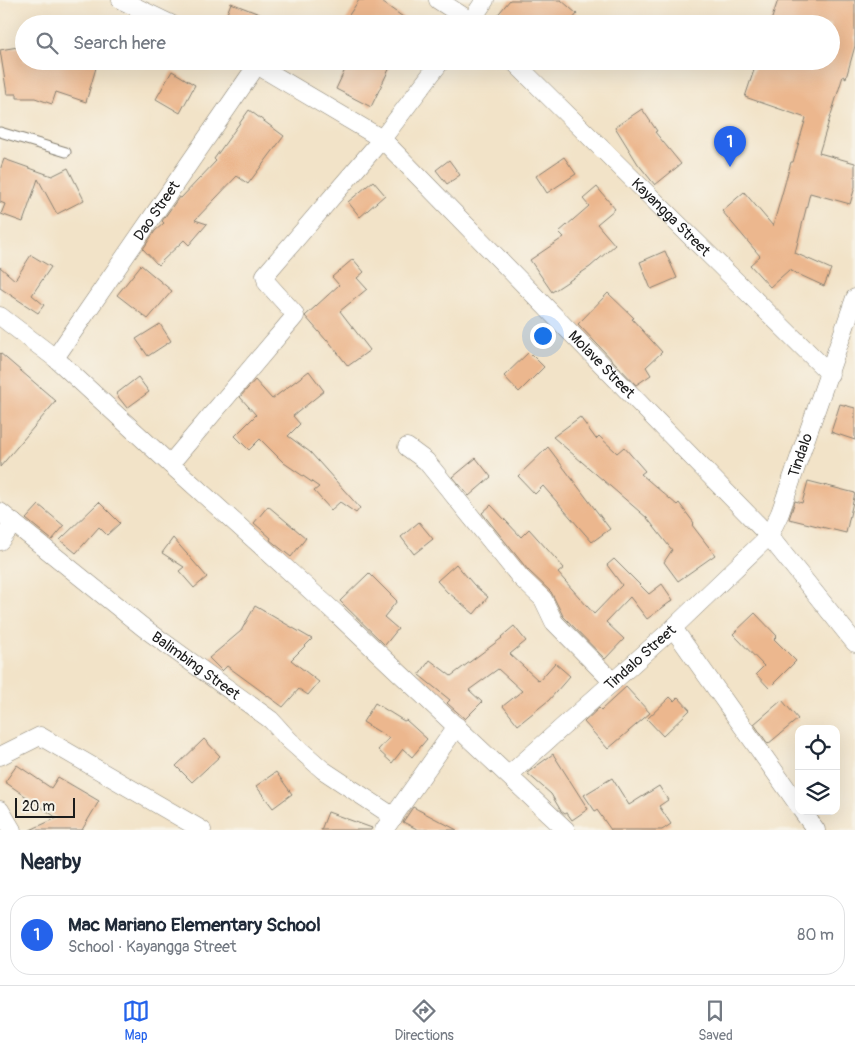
<!DOCTYPE html>
<meta charset="utf-8">
<style>
body{margin:0;font-family:Pangolin,sans-serif;background:#f2f2f3;color:#1f2937}
.controls{position:absolute;right:15px;bottom:15px;display:grid;overflow:hidden;border-radius:10px;box-shadow:0 5px 20px #0002}
.controls button{width:45px;height:45px;display:grid;place-items:center;padding:0;border:0;border-bottom:1px solid #e0e1e3;background:#fff;color:#1f2937;font:25px sans-serif}
.scale{position:absolute;left:15px;bottom:12px;width:60px;box-sizing:border-box;padding-left:5px;border:2px solid #1c1c1c;border-top:0;font-size:14px;line-height:18px;white-space:nowrap;color:#1c1c1c;-webkit-text-stroke:4px #f7f3e8;paint-order:stroke}
.you{position:absolute;left:542px;top:335px;width:18px;height:18px;margin:-12px;border:4px solid #fff;border-radius:50%;background:#1a73e8;box-shadow:0 0 0 8px #1a73e833}
.badge{display:grid;place-items:center;width:32px;height:32px;border-radius:50%;background:#2563eb;color:#fff;font-size:16px;font-weight:700}
.pin{position:absolute;translate:-50% -41px;filter:drop-shadow(0 1px 2px #0008)}
.pin::after{content:'';position:absolute;top:26px;width:18px;height:15px;background:inherit;clip-path:polygon(0 0,100% 0,50% 100%)}
.list{margin:0;padding:0;list-style:none}
h2{display:flex;justify-content:space-between;align-items:center;height:65px;margin:0;padding:0 20px;font-size:21px}
h2 small{font-size:16px;font-weight:400;color:#747a83}
.list li{display:grid;grid-template-columns:32px 1fr auto;gap:15px;align-items:center;box-sizing:border-box;height:80px;margin:0 10px 10px;padding:0 10px;border:1px solid #e0e1e3;border-radius:20px}
.list b{display:block;font-size:19px;white-space:nowrap}
.list p{margin:0;font-size:16px;white-space:nowrap;color:#747a83}
.list em{font-size:16px;font-style:normal;color:#747a83}
.icon{flex:none;width:28px;height:28px;fill:none;stroke:currentColor;stroke-width:2;stroke-linecap:round;stroke-linejoin:round}
.map{position:relative;flex:none;width:855px;height:830px;overflow:hidden}
.search{position:absolute;background:#fff;box-shadow:0 5px 20px #0002;left:15px;right:15px;top:15px;height:55px;display:flex;align-items:center;gap:12px;box-sizing:border-box;padding:0 18px;border-radius:28px;color:#747a83;font-size:19px}
.sheet{height:155px;background:#fff}
nav{display:flex;justify-content:space-around;align-items:center;box-sizing:border-box;height:70px;border-top:1px solid #e0e1e3;background:#fff;font-size:14px;color:#747a83}
nav a{display:grid;justify-items:center;gap:2px}
nav .on{color:#2563eb}
.map>svg:first-child{display:block}
.building{fill:#ecb78e}
.lines{fill:none;stroke-linecap:round;stroke-linejoin:round}
.service-casing{stroke:#878072;stroke-width:11}
.minor-casing{stroke:#878072;stroke-width:19}
.service{stroke:#fff;stroke-width:9}
.minor{stroke:#fff;stroke-width:18}
.labels{text-anchor:middle;dominant-baseline:central;stroke-width:5;stroke-linejoin:round;paint-order:stroke}
.street-label{font-size:15px;fill:#1c1c1c;stroke:#f7f3e8}
</style>
<div class="map">
<svg width="855" height="830" viewBox="0 0 855 830">
<rect width="100%" height="100%" fill="#f7f3e8"/>
<filter id="ink" filterUnits="userSpaceOnUse"><feTurbulence type="fractalNoise" baseFrequency=".02" numOctaves="2"/><feDisplacementMap in="SourceGraphic" scale="10" xChannelSelector="R" yChannelSelector="G"/><feConvolveMatrix kernelMatrix="1 2 1 2 8 2 1 2 1" color-interpolation-filters="sRGB"/></filter>
<filter id="wash" filterUnits="userSpaceOnUse"><feTurbulence type="fractalNoise" baseFrequency=".0096" numOctaves="4" result="noise"/><feDisplacementMap in="SourceGraphic" scale="20" xChannelSelector="R" yChannelSelector="G"/><feGaussianBlur stdDeviation="1.12" result="paint"/><feColorMatrix in="noise" values="0 0 0 0 0 0 0 0 0 0 0 0 0 0 0 0 0 1.4 0 .05"/><feComposite in="paint" operator="in"/></filter>
<g filter="url(#wash)">
<rect width="100%" height="100%" fill="#f2e3c8"/>
<g id="blocks">
<!-- building -->
<path class="building" d="M359,0H379L413,24H343Z
M510,0H561L577,14L569,24H490Z
M778,0H855V46L846,78L843,76L819,153L855,163V187L850,204L810,193L795,253L831,269L824,286L789,270L770,287L750,265L760,256L722,211L744,192L773,226L791,162H793L806,118L745,97L757,61H831V24H770Z
M231,3L280,22V24H223Z
M24,46V61H98L86,102L56,92L52,104L35,98H17V94H7L0,50Z
M349,61H393L371,107L336,89Z
M172,71L195,85L180,113L156,99Z
M642,109L657,131L655,132L681,164L655,185L638,164L615,127Z
M249,110L284,136L248,184L237,176L195,220L207,224L189,245L184,240L158,265L143,249L155,231L164,223L162,221L179,197L181,198L216,161L214,159Z
M564,157L576,174L547,193L536,176Z
M4,159L52,176L68,168L84,200L57,214L38,179L23,222L1,214L5,204L0,202V170Z
M449,160L460,175L447,184L436,170Z
M373,181L385,195L360,217L348,202Z
M597,187L615,209L597,224L615,245L590,267L552,292L530,260L564,237L559,232L589,206L583,199Z
M665,251L677,278L651,289L640,262Z
M31,255L51,267L32,295L44,305L38,313L0,288V267L15,280Z
M353,259L364,272L357,278L367,289L340,311L370,350L348,366L327,339L326,340L305,316L339,285L332,277Z
M141,265L172,291L148,319L117,295Z
M608,293L634,318L632,319L662,352L646,367L651,375L636,385L578,324Z
M160,324L171,341L148,356L136,339Z
M529,352L544,367L519,392L504,376Z
M0,353L56,401L0,467Z
M309,371L324,391L293,416L300,424L288,436L310,452L360,508L356,513L340,502L331,510L314,491L319,487L284,463L260,439L249,450L235,436L256,415L240,397L255,380L272,399Z
M138,377L149,392L127,408L116,394Z
M840,404L855,408V440L831,432Z
M580,417L596,439L599,436L617,453L624,447L645,471L641,474L677,505L679,503L694,523L692,525L715,555L678,581L664,562L672,550L647,518L553,437Z
M548,447L610,529L592,542L543,486L535,494L518,476Z
M476,458L491,477L469,496L453,477Z
M808,481L855,493L846,533L789,519L795,501L802,503Z
M99,502L120,523L107,535L99,527L76,553L60,540Z
M39,505L64,526L52,540L26,519Z
M491,505L521,537L529,529L564,568L558,573L594,614L622,585L607,565L614,559L649,594L662,584L673,600L647,619L630,597L606,622L624,639L605,659L563,616L551,592L528,570L482,513Z
M268,506L306,538L291,557L270,540L271,538L254,523Z
M419,522L433,539L414,554L401,537Z
M173,538L207,577L194,588L179,571L184,567L162,553Z
M456,564L474,585L488,597L474,614L449,593H448L437,581Z
M369,573L397,601L384,617L398,629L385,645L340,601Z
M255,606L312,639L291,660L319,682L308,695L299,689L283,707L227,666L222,671L209,658L241,631Z
M755,613L777,636L774,639L796,661L769,688L756,674L764,666L733,634Z
M514,626L526,641L510,654L539,681L555,663L570,676L549,700L518,725L503,706L522,691L498,669L469,690L482,702L465,719L447,703L450,700L419,675L430,660L451,676L502,638L501,637Z
M626,687L650,713L608,749L584,722L599,708L601,710Z
M670,697L674,701L678,697L690,710L663,736L647,719Z
M782,700L798,719L768,744L754,724Z
M375,703L404,721L406,720L427,739L412,757L403,749L392,763L378,750L389,738L363,722Z
M204,739L220,756L192,782L176,766Z
M553,754L588,809L572,820L567,813L565,814L561,811L551,794L527,773Z
M17,765L51,788L58,777L99,801L82,830H30L57,818L5,782Z
M276,772L292,794L273,808L256,786Z
M612,778L629,805L659,786L668,800L659,806L671,824L662,830H611L597,810L595,811L584,795Z
M413,807L457,830H419L403,822Z
M328,812L372,828L371,830H321Z"/>
</g>
</g>
<g filter="url(#ink)">
<use href="#blocks" fill-opacity="0" stroke="#878072" stroke-width="1"/>
<g class="lines">
<!-- service casing -->
<g class="service-casing">
<path id="service" d="M0,132L66,152"/>
</g>
<!-- minor casing -->
<g class="minor-casing">
<g id="minor">
<path d="M121,0L171,24"/>
<path d="M438,0L475,24"/>
<path d="M469,24L485,0"/>
<path id="s1" d="M250,61L382,139L769,536L855,643"/>
<path id="s2" d="M513,61L830,374"/>
<path d="M0,316L55,358L170,464L339,616L566,830"/>
<path id="s3" d="M55,358L257,65"/>
<path d="M407,447L426,461L520,577L543,599L554,622L613,682"/>
<path d="M170,464L295,316L294,313L267,283L265,275L382,139L441,61"/>
<path id="s4" d="M0,512L144,628L271,720L289,740L323,770L394,817"/>
<path d="M0,541L14,523"/>
<path d="M673,628L799,806"/>
<path d="M0,756L40,736L202,830"/>
<path id="s5" d="M509,775L673,628L769,536L780,513L855,298"/>
<path d="M0,810L12,830"/>
<path d="M802,811L816,830"/>
<path d="M384,830L457,726"/>
</g>
</g>
<!-- service -->
<use href="#service" class="service"/>
<!-- minor -->
<use href="#minor" class="minor"/>
</g>
</g>
<g class="labels">
<!-- street labels -->
<g class="street-label">
<text stroke="none"><textPath href="#s3" startOffset="179">Dao Street</textPath></text>
<text stroke="none"><textPath href="#s2" startOffset="222">Kayangga Street</textPath></text>
<text stroke="none"><textPath href="#s1" startOffset="468">Molave Street</textPath></text>
<text stroke="none"><textPath href="#s5" startOffset="440">Tindalo</textPath></text>
<text stroke="none"><textPath href="#s5" startOffset="176">Tindalo Street</textPath></text>
<text stroke="none"><textPath href="#s4" startOffset="249">Balimbing Street</textPath></text>
</g>
</g>
</svg>
<div class="controls">
<button><svg class="icon" aria-label="locate" viewBox="0 0 24 24"><circle cx="12" cy="12" r="6"/><path d="M12 2v4M12 18v4M2 12h4M18 12h4"/></svg></button>
<button><svg class="icon" aria-label="layers" viewBox="0 0 24 24"><path d="M12 4l9 5-9 5-9-5zM3 14l9 5 9-5"/></svg></button>
</div>
<div class="scale">20 m</div>
<div class="you"></div>
<div class="pin badge" style="left:730px;top:167px">1</div>
<div class="search"><svg class="icon" aria-label="search" viewBox="0 0 24 24"><circle cx="10" cy="10" r="6"/><path d="M15 15l6 6"/></svg>Search here</div>
</div>
<section class="sheet">
<h2>Nearby<small></small></h2>
<ul class="list">
<li><span class="badge">1</span><div><b>Mac Mariano Elementary School</b><p>School · Kayangga Street</p></div><em>80 m</em></li>
</ul>
</section>
<nav>
<a class="on"><svg class="icon" aria-label="map" viewBox="0 0 24 24"><path d="M3 6l6-2 6 2 6-2v14l-6 2-6-2-6 2zM9 4v14M15 6v14"/></svg>Map</a>
<a><svg class="icon" aria-label="directions" viewBox="0 0 24 24"><path d="M12 3l9 9-9 9-9-9zM9 14v-3h6M13 9l2 2-2 2"/></svg>Directions</a>
<a><svg class="icon" aria-label="saved" viewBox="0 0 24 24"><path d="M7 4h10v16l-5-4-5 4z"/></svg>Saved</a>
</nav>
